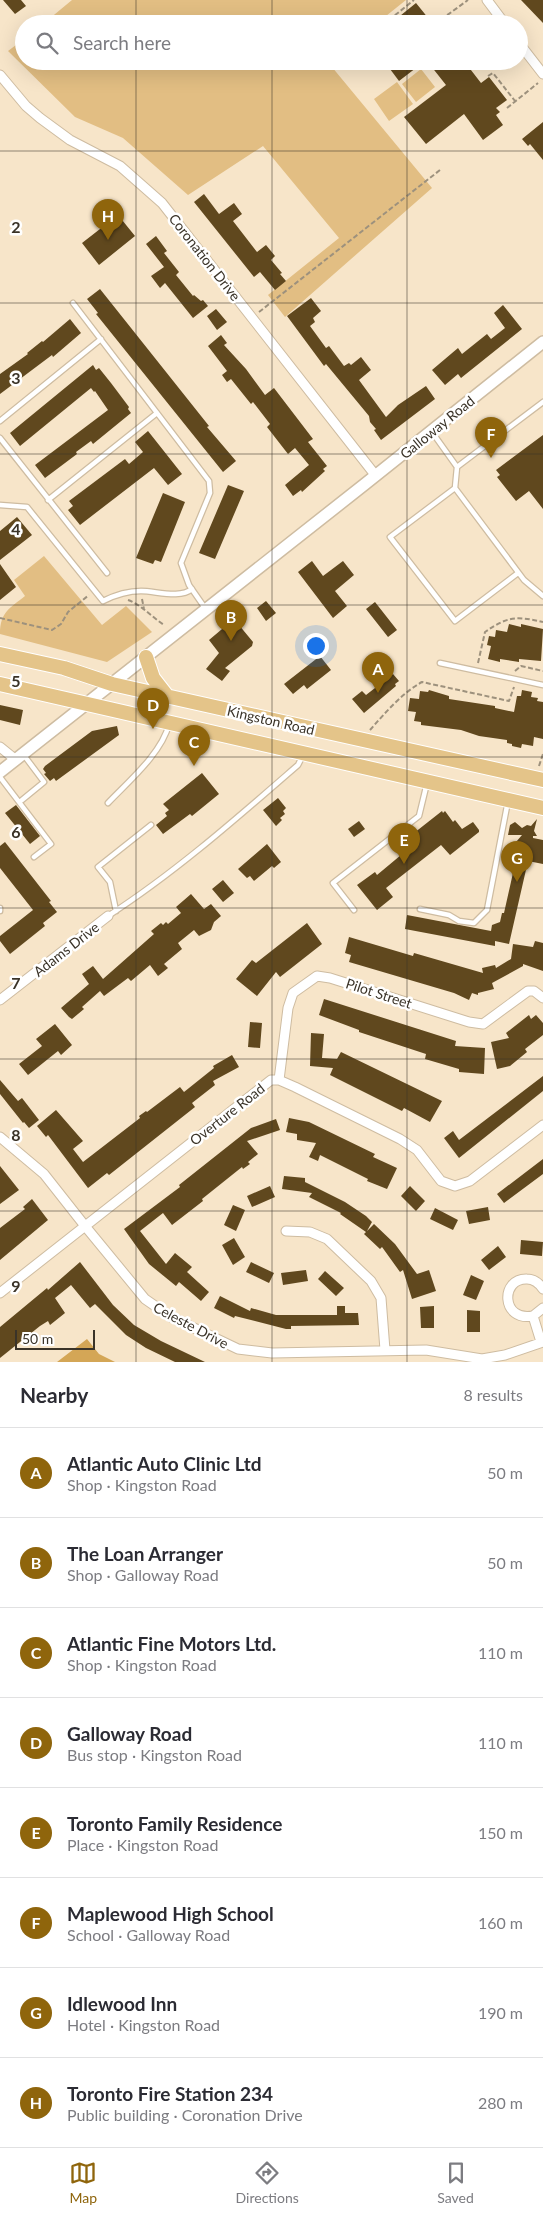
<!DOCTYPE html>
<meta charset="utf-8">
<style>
body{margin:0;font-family:Lato,sans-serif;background:#f2f2f3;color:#2b2b33}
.scale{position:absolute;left:15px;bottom:12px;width:80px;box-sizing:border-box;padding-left:5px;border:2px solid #3a3328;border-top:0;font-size:14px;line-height:18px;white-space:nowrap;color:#3a3328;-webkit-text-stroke:4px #fff;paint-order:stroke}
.you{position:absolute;left:315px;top:645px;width:18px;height:18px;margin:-12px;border:4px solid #fff;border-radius:50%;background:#1a73e8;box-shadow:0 0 0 8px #1a73e833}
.badge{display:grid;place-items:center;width:32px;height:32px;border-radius:50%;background:#8f650c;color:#fff;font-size:16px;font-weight:700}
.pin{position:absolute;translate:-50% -41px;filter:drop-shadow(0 1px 2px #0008)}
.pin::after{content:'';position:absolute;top:26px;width:18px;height:15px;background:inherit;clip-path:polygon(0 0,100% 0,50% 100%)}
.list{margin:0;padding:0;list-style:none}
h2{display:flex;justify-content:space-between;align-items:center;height:65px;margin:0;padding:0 20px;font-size:21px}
h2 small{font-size:16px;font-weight:400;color:#7c7c81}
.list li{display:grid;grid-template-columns:32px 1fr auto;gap:15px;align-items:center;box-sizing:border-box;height:90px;padding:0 20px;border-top:1px solid #e1e1e2}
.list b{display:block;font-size:19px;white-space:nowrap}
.list p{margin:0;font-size:16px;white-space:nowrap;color:#7c7c81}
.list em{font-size:16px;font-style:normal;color:#7c7c81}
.icon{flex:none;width:28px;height:28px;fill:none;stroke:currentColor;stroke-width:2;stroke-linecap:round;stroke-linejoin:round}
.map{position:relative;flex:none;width:543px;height:1362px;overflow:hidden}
.search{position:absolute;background:#fff;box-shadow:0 5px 20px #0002;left:15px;right:15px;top:15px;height:55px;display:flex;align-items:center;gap:12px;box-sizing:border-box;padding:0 18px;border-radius:28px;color:#7c7c81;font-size:19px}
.sheet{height:785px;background:#fff}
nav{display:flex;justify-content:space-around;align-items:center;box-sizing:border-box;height:70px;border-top:1px solid #e1e1e2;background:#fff;font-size:14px;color:#7c7c81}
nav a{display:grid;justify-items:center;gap:2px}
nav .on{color:#8f650c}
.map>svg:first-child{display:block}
.green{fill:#e2be83}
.forest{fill:#d4a656}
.building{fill:#60481e}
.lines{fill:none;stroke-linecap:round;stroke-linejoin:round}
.service-casing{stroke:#cebca1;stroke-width:7}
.minor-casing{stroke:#cebca1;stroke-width:11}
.tertiary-casing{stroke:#cebca1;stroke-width:14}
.primary-casing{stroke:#fff;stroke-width:16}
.path{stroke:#9d917d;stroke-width:2;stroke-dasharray:5 2.5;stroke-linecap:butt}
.service{stroke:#fff;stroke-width:4.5}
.minor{stroke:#fff;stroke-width:9}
.tertiary{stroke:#fff;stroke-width:11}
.primary{stroke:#e4c489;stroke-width:14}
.grid{fill:none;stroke:#3a3328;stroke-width:1;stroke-opacity:0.55}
.labels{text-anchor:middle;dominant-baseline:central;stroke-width:5;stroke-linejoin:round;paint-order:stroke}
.street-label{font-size:14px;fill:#3a3328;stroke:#fff}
.grid-label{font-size:16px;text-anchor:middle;font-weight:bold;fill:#3a3328;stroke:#fff;stroke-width:5;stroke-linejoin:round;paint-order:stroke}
</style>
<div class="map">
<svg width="543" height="1362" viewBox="0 0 543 1362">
<rect width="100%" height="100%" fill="#f7e5c9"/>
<!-- green -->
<path class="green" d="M72,0H406L376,24H43Z
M24,39V61H327L432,188L285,317L268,295L339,238L263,146L188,195L123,138L75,117L8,51Z
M421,69L435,87L416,102L402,84Z
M397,82L413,104L389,121L374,99Z
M44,556L102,625L126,606L152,632L107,662L0,634C0,612 10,608 25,596L14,580Z"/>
<!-- forest -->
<path class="forest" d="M87,1339L99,1354L115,1362H57Z"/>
<!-- building -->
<path class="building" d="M3,0H21L26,6L15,14Z
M521,0H543V23Z
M416,3L433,24H390Z
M384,61H425L399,81Z
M427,61H464L481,83L489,77L507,100L496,108L500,112L496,115L503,125L483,140L464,114L426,144L404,117L446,85Z
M543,122V160L530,144L528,146L522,139Z
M204,194L219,214L234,203L242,214L233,221L257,252L266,245L275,256L271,260L282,273L280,274L286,281L275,290L260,272L254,277L194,202Z
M118,215L135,236L99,265L82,243Z
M156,236L167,251L164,253L179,272L176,275L193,296L194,295L201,301L203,300L208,306L193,318L165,283L160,288L151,276L164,267L146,244Z
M100,289L209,426L207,427L236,461L223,472L96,314L98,313L87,299Z
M311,298L321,311L313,318L315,322L310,326L326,348L329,346L344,366L349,363L351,365L361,357L371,370L359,380L386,417L398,405L426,386L435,399L381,440L374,430L376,429L370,422L369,416L326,364L324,366L287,316Z
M503,305L522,329L461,378L458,374L445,385L432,370L458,348L462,354L487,334L491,339L505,328L494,313Z
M216,309L227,322L217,330L207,316Z
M70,319L81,333L53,357L52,355L0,394V374L28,354L27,353L42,341L43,342Z
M221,335L227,343L224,345L246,369L265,395L274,388L313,439L308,442L327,466L323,469L325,471L302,492L301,490L293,496L285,485L309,465L295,448L288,454L267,427L270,424L253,402L251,404L231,379L227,382L222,375L227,371L208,346Z
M93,365L96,370L99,368L111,383L129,407L128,409L131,413L93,444L91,441L76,452L77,454L45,478L35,465L108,410L95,391L94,392L91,388L20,446L10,433Z
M148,431L182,474L168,485L154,468L80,525L68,510L73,506L69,501L125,459L129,464L143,452L135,442Z
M543,435V509L529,491L516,501L497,477L500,475L496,470Z
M228,485L244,491L215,559L199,553Z
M163,493L185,502L161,562L155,560L153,564L136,558Z
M17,517L32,535L0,560V531Z
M312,561L323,576L343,561L354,575L335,591L347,606L333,618L298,572Z
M0,564L16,587L0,600Z
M266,601L276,613L266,621L257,608Z
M375,602L397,630L388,637L366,609Z
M234,619L253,642L252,646L225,668L230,671L222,681L206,669L219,653L209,640Z
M509,624L521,627V624L543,629L541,661L519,659V662L500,659V662L488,659L491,646L487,645L489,636L495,637L496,630L507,632Z
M320,656L331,670L307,689L304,685L293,694L284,684Z
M393,674L399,681L395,684L396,686L364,713L352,699L362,691L366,695Z
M429,690L449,696V699L495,706V708L514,712L517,696H521L522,690L532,692L531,697L538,698L537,701L543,702V739L534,737L533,746L522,744L521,748L512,746V744L507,743V740L479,736L461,730L421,725V722L414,721L416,712L408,711L410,698L419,699L420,691L428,692Z
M0,705L23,710L20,725L0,720Z
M117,726L119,735L56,781L54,778L50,781L44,774L46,773L43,769L45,766L92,731Z
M202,773L219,794L192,816L190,814L163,834L156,825L167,816L165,813L169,810L163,804Z
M278,798L286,808L283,811L285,814L280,818L282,820L276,826L263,810Z
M16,805L40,836L30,844L5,813Z
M442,811L443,813L445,811L453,822L455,820L462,829L473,822L479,830V832L450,855L441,845L386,888L393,897L377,910L357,885L375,872L377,875L401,855L395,848Z
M537,819L534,831L537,836H533V838L543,840V864L528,861L509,944L495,941V946L405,929L407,915L491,931L492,925L500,922L502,913H504L517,855L511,848L522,835H508L510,825L515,822L522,828L527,825L531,826Z
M359,821L365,829L354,837L348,829Z
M5,842L51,901L49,902L57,912L43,923L45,926L10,954L0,941V936L33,910L0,868V846Z
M267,844L281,862L274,868L272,866L254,881L250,876L247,878L238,869Z
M223,880L234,893L223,902L212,889Z
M191,894L204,909L211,904L221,916L214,922L211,930L199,936L194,930L178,943L182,949L164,964L168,968L158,976L150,965L131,981L128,978L104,996L100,991L82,1007L84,1009L72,1019L69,1017L61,1008L89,984L82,974L93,966L103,979L154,934L151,931L161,923L163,925L166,922L168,924L181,913L176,907Z
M307,923L322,944L280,977L276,972L257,996L236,979L252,960L256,963Z
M349,937L413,956L414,953L483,973L482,968L495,965L496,968L511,959L513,944L533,947L535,941L543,943V971L523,964V966L492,983L494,989L478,993V995L472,993L469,1000L454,993L349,962L351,955L345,953Z
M324,999L456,1041L455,1046L485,1048L484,1074L459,1072V1069L425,1059L426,1054L359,1032V1030L319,1015Z
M529,1015L531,1019L536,1015L543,1023V1035L525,1049L527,1052L510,1066L497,1069L491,1042L509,1038L506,1033Z
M250,1022L262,1023L260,1048L248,1047Z
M55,1024L72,1045L61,1055L58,1051L28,1075L19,1064L42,1046L36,1039Z
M311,1033L324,1034L322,1058L337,1059L341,1052L442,1101L430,1122L404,1108L402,1111L330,1075L333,1068L310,1066Z
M232,1055L239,1067L213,1081L215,1085L192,1103L195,1107L109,1175L107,1173L88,1188L48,1135L46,1137L37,1126L56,1110L83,1141L73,1149L83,1162L140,1118L139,1116L146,1111L147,1112L180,1087L184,1092L214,1068L213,1066Z
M543,1076V1091L459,1158L444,1138L453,1131L459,1140Z
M0,1080L18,1101L22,1098L39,1120L29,1128L24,1122L23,1123L0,1094Z
M289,1118L309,1122L375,1154L373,1157L397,1168L387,1189L367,1181L368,1179L320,1155L318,1161L309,1157L316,1143L297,1140V1134L286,1132Z
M276,1119L280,1130L247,1141L258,1154L248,1162L250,1164L243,1169L242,1167L202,1199L203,1201L172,1225L163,1213L140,1231L166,1264L175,1253L192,1267L187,1272L209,1292L201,1301L179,1282L176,1286L149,1264L124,1229L180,1187L179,1185L251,1128Z
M543,1159V1174L504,1203L497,1194Z
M0,1166L19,1190L0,1204Z
M284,1176L305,1178V1182L345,1202L366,1216L372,1222L367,1231L374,1224L395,1244L417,1274L429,1270L436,1291L412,1299L403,1270L400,1272L382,1247L380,1249L364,1234L366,1232L340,1214L341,1213L309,1197L312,1193L282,1189Z
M270,1186L275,1197L252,1207L247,1196Z
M410,1186L425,1201L416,1211L401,1196Z
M32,1199L48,1220L0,1260V1228L25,1209L23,1207Z
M233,1205L245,1210L236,1231L224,1225Z
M488,1207L490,1220L469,1224L466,1211Z
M435,1208L458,1220L453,1230L430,1219Z
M234,1238L245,1257L233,1265L222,1245Z
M521,1240L543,1242L542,1256L520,1254Z
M498,1246L506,1257L489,1270L481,1260Z
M80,1262L113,1305L134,1325L161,1341L205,1362H175L146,1348L126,1335L95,1304L90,1308L71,1285L55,1298L65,1313L50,1325L48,1321L40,1326L0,1358V1327L47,1288L48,1290Z
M251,1262L274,1273L269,1283L246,1272Z
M306,1270L308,1281L283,1285L281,1273Z
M325,1271L344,1288L336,1296L318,1279Z
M471,1275L484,1281L476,1300L463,1295Z
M220,1296L250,1311L251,1308L276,1315H337V1306H345V1313H358L359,1325L291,1326V1329H286L235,1316L234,1318L214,1308Z
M434,1306V1328H421L420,1307Z
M467,1310L480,1311V1332H467Z"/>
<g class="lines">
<!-- service casing -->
<g class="service-casing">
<path id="service" d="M73,303L209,481L210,493L181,563L189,585L205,608
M543,402L457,467L455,488L524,580L543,596
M0,421L101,339
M432,432L457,467
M0,438L107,573
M455,488L390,537L455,621L518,573
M48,500L157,413
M0,505L27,507L103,601C115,595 127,591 141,591C156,591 180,599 192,589
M440,663L543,685
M0,777L51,844L34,857
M22,800L44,782L23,754
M108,803C128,782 162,753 169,724
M0,908V911
M420,909L449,915L459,921L474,923L487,910L508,801
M354,910L333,883L419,816L427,783
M116,911L110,882L98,867L151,825
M108,916C176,872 237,818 298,765L303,755"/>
</g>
<!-- minor casing -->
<g class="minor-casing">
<path id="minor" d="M487,0L505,24
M519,43L543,74
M0,75L26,106L40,118L70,140L120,166L162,203L376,476
M0,747L16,760
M0,1000L108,916
M279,1080L288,1008L293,993L317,976L330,978L469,1022L483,1024L528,991H534L543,998
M0,1137L44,1174L85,1226L145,1299L171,1317L238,1349L272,1353L426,1350L482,1359L505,1355L543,1342
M286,1231L310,1232L327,1239L371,1281L381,1298L385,1350
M543,1289C539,1283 534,1279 527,1279C500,1278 501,1322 533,1316L543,1308
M0,1293L271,1080H279L295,1087L400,1139L417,1150L441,1181L455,1186L470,1181L543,1125
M533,1316L541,1342"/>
</g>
<!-- tertiary casing -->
<g class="tertiary-casing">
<path id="tertiary" d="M0,772L365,484L543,342"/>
</g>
<!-- primary casing -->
<g class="primary-casing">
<path id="primary" d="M0,654L64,668L112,684L543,780
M146,657L153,678L167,696
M0,684L543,808"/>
</g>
<!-- path -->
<path class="path" d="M389,20L414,0
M435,24L468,0
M488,76L493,73L515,101
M507,108L538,83
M259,312L440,170
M142,599L144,609
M128,600C140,604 152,617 164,625
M0,618L52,630L61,624L68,612L89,595
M478,663L485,632C508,616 516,616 543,622
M515,671L521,666L543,671
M370,730C385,713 402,693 422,682L509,701L514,687
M539,766L543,754"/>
<!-- service -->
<use href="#service" class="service"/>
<!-- minor -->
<use href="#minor" class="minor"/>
<!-- tertiary -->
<use href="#tertiary" class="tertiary"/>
<!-- primary -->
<use href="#primary" class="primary"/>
</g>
<!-- grid -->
<path class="grid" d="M136,0V24M272,0V24M407,0V24M136,61V1362M272,61V1362M407,61V1362M0,151H543M0,303H543M0,454H543M0,605H543M0,757H543M0,908H543M0,1059H543M0,1211H543"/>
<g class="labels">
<!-- street labels -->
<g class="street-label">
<text transform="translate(205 257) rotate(52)">Coronation Drive</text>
<text transform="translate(437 427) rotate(-39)">Galloway Road</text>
<text transform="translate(271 720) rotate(13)">Kingston Road</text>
<text transform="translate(66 949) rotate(-38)">Adams Drive</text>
<text transform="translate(379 993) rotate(18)">Pilot Street</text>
<text transform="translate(227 1114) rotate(-38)">Overture Road</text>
<text transform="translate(191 1325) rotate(28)">Celeste Drive</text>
</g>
</g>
<g class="grid-label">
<text x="16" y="233">2</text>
<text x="16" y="384">3</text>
<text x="16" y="535">4</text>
<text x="16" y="687">5</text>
<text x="16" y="838">6</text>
<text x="16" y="989">7</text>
<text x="16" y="1141">8</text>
<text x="16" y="1292">9</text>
</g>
</svg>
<div class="scale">50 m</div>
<div class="you"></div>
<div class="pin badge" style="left:378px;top:693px">A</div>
<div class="pin badge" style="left:231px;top:641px">B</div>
<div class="pin badge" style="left:194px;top:766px">C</div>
<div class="pin badge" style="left:153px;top:729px">D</div>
<div class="pin badge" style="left:404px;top:864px">E</div>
<div class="pin badge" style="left:491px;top:458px">F</div>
<div class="pin badge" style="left:517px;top:882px">G</div>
<div class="pin badge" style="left:108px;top:240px">H</div>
<div class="search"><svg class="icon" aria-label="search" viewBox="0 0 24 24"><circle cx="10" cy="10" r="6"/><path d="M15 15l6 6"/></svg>Search here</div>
</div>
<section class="sheet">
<h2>Nearby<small>8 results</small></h2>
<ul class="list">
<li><span class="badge">A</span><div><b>Atlantic Auto Clinic Ltd</b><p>Shop · Kingston Road</p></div><em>50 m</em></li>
<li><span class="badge">B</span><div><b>The Loan Arranger</b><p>Shop · Galloway Road</p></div><em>50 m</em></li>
<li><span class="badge">C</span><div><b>Atlantic Fine Motors Ltd.</b><p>Shop · Kingston Road</p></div><em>110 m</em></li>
<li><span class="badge">D</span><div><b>Galloway Road</b><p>Bus stop · Kingston Road</p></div><em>110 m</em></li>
<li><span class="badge">E</span><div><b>Toronto Family Residence</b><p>Place · Kingston Road</p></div><em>150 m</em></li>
<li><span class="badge">F</span><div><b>Maplewood High School</b><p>School · Galloway Road</p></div><em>160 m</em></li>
<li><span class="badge">G</span><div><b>Idlewood Inn</b><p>Hotel · Kingston Road</p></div><em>190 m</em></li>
<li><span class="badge">H</span><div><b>Toronto Fire Station 234</b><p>Public building · Coronation Drive</p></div><em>280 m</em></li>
</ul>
</section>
<nav>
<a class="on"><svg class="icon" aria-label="map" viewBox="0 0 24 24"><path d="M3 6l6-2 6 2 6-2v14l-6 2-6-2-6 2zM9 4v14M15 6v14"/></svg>Map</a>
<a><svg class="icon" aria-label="directions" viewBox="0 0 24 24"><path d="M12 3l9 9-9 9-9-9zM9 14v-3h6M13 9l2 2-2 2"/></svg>Directions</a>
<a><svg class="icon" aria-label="saved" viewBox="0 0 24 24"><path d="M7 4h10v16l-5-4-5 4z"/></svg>Saved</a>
</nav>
